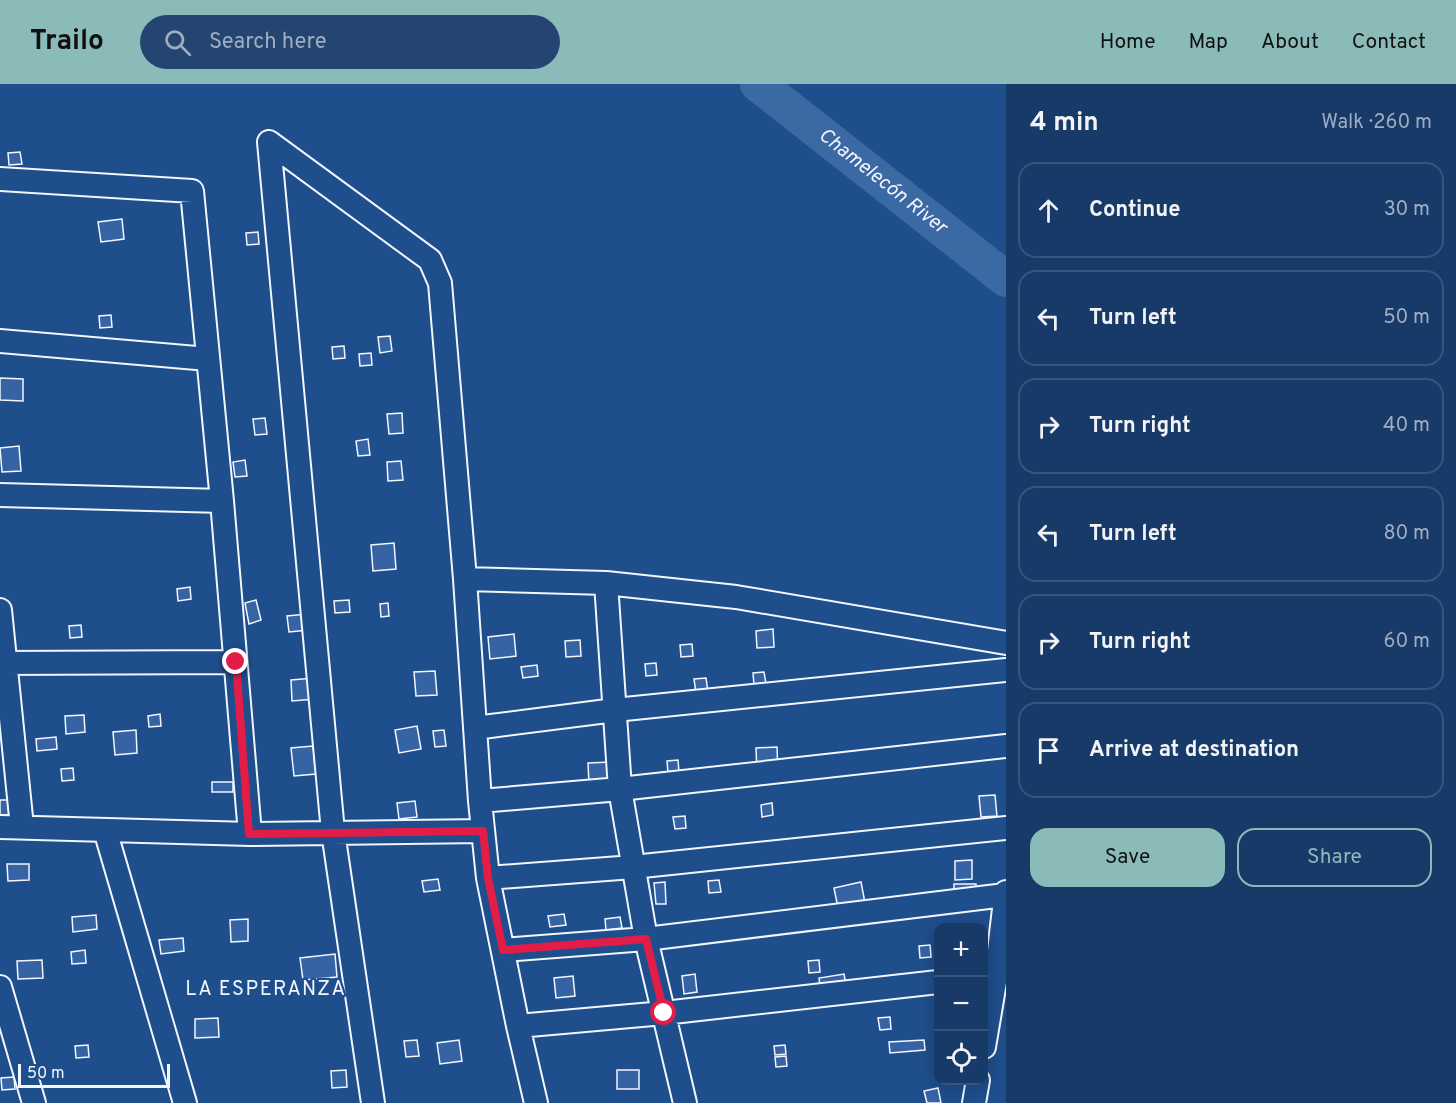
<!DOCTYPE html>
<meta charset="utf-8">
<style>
body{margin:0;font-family:Overpass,sans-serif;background:#244571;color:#f1f3f6}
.controls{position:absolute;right:18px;bottom:18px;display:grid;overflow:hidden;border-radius:12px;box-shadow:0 3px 15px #0003}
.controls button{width:54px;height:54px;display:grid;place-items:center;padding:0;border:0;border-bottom:2px solid #36547d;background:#173a69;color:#f1f3f6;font:30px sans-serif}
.scale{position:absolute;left:18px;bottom:15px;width:152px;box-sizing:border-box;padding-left:6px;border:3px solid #f2f6ff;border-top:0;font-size:16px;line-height:21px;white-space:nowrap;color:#f2f6ff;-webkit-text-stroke:4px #1f4e8c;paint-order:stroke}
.stop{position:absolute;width:18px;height:18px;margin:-14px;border:4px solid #e11d48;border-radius:50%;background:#fff}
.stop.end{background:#e11d48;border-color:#fff;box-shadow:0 2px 6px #0008}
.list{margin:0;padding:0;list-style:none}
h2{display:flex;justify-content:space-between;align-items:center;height:78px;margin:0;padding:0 24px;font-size:26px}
h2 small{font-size:20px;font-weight:400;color:#9eadc0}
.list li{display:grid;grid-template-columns:39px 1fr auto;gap:18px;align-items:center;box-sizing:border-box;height:96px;margin:0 12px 12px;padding:0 12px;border:2px solid #36547d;border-radius:18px}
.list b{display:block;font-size:22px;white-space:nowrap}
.list em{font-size:20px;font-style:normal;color:#9eadc0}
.actions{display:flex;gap:12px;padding:18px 24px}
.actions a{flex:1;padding:14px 0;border:2px solid #8bbbb9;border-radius:18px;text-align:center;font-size:21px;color:#8bbbb9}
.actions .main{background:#8bbbb9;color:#111}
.icon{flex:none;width:33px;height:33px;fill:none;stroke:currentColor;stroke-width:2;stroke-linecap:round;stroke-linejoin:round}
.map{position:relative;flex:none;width:1006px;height:1019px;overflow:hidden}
header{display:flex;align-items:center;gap:36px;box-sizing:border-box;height:84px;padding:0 30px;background:#8bbbb9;color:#111}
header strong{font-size:28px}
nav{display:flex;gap:33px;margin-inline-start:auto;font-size:21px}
.search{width:420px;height:54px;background:#244571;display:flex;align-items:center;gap:15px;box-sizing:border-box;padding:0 21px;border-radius:33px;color:#9eadc0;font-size:22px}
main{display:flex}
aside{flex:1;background:#173a69}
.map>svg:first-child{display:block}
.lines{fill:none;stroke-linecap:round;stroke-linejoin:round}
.river{stroke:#3b69a3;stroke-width:36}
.building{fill:#3563a3;stroke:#f2f6ff;stroke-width:1.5}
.minor-casing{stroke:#f2f6ff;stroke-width:26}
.minor{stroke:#1f4e8c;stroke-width:22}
.route{stroke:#e11d48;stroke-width:8}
.labels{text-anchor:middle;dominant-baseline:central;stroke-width:4.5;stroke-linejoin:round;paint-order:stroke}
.water-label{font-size:20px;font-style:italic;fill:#f2f6ff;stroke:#1f4e8c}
.neighbourhood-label{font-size:20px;letter-spacing:1.5px;fill:#f2f6ff;stroke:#1f4e8c}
</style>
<header>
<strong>Trailo</strong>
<div class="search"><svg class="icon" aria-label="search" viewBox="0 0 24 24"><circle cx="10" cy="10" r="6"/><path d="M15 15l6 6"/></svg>Search here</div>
<nav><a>Home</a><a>Map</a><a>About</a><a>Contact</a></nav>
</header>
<main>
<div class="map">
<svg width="1006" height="1019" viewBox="0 0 1006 1019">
<rect width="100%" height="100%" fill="#1f4e8c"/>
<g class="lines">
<!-- river -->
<path class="river" id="s1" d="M758,0L1006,195"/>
</g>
<!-- building -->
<path class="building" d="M20,68L22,80L9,81L8,69Z
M122,135L124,155L101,158L98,138Z
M258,148L259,160L247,161L246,149Z
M111,231L112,243L100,244L99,232Z
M390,252L392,267L380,269L378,253Z
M344,262L345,274L333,275L332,263Z
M371,269L372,281L360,282L359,270Z
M0,294L23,295V317L0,316Z
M402,329L403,349L389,350L387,330Z
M265,334L267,350L255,351L253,335Z
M368,355L370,371L358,372L356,357Z
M19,362L21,387L2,388L0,364Z
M245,376L247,392L235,393L233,378Z
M401,377L403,396L388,397L387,378Z
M394,459L396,485L373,487L371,461Z
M190,503L191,515L178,517L177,505Z
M256,516L261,536L249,540L245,519Z
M349,516L350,528L335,529L334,517Z
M388,519L389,532L381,533L380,520Z
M307,530L309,546L289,548L287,532Z
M81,541L82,553L70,554L69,542Z
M773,545L774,563L757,564L756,547Z
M514,550L516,572L490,575L488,553Z
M580,556L581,572L566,573L565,557Z
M692,560L693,572L681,573L680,561Z
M656,579L657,591L646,592L645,580Z
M537,581L538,592L523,594L521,583Z
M435,587L437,611L416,612L414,588Z
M764,588L766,600L754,601L753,589Z
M314,594L315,615L292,617L291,596Z
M706,594L708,608L696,609L694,595Z
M160,630L161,642L149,643L148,632Z
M84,631L85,648L66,650L65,632Z
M417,642L421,665L399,669L395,646Z
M136,646L137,669L115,671L113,648Z
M444,646L446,662L435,663L433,647Z
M56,653L57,665L37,667L36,655Z
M313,662L316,690L294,692L291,664Z
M777,663L778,688L757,690L756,664Z
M678,676L679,688L668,689L667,677Z
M610,678L611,699L589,700L588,679Z
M73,684L74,696L62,697L61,685Z
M212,698H233V708H212Z
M995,711L997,732L981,733L979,712Z
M0,716H11L12,731H0Z
M415,717L417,733L399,735L397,719Z
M772,719L773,731L762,733L761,721Z
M685,732L686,744L675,745L673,733Z
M972,776V795L955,796V777Z
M7,780H29V796L8,797Z
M438,795L440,806L424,808L422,797Z
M719,796L721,808L709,809L708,797Z
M665,798L666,820H656L654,799Z
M861,798L865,819L838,824L834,804Z
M954,800H976V814H954Z
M564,830L566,841L550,843L548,832Z
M96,831L97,845L73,848L72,833Z
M620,833L622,844L606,846L605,835Z
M248,835V857L231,858L230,836Z
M183,854L184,867L161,870L159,856Z
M930,861L931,873L920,874L919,862Z
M85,866L86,879L72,880L71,868Z
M335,870L337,893L303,896L300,874Z
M42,876L43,894L18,895L17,877Z
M819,876L820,888L809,889L808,877Z
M695,890L697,908L684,910L682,892Z
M844,890L848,912L822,916L819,894Z
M573,892L575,912L556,914L554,894Z
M890,933L891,945L880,946L878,934Z
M218,934L219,953L195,954V935Z
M417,956L419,972L406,973L404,957Z
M459,956L462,977L440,980L437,959Z
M924,956L925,966L890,969L889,958Z
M88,961L89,973L76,974L75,962Z
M785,961L786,970L775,971L774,962Z
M786,972L787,982L776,983L775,973Z
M346,986L347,1003L332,1004L331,987Z
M617,986H639V1005H617Z
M14,993L15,1005L2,1006L1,994Z
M938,1004L941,1019H927L924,1007Z"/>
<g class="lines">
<!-- minor casing -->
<g class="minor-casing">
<path id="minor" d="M269,58L430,176L440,199L465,495L480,717L488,794L518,942L536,1019
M269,58L333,748L373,1019
M0,95L192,107L222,417L250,750
M0,257L208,275
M0,411L222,417
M465,495L606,499L736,513L1006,559
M606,499L620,705L646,855L685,1019
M0,526L22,743
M0,579L235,578
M475,644L615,626L1006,586
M480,717L620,705L1006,662
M0,743L250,750L483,747
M105,746L185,1019
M488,794L633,783L1006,744
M503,866L646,855L1005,811
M0,903L34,1019
M518,942L664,929L938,898
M984,963L996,892L1006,808
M974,1019L978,996"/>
</g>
<!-- minor -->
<use href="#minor" class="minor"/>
</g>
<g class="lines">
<!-- route -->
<path class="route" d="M236,578L249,750L483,747L488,794L503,866L646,855L664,929"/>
</g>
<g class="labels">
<!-- water labels -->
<g class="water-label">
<text stroke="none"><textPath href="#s1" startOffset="158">Chamelecón River</textPath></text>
</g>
<!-- neighbourhood labels -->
<g class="neighbourhood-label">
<text x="266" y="906">LA ESPERANZA</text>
</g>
</g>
</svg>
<div class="controls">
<button>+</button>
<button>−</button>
<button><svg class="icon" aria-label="locate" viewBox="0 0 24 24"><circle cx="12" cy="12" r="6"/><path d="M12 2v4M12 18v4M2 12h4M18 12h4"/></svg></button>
</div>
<div class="scale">50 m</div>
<div class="stop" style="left:664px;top:929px"></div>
<div class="stop end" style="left:236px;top:578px"></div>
</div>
<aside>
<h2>4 min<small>Walk · 260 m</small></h2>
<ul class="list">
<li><svg class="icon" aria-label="ahead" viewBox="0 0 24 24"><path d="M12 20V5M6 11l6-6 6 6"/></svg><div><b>Continue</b></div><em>30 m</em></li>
<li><svg class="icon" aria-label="left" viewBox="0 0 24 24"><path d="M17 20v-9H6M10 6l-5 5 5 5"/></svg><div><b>Turn left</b></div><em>50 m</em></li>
<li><svg class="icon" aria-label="right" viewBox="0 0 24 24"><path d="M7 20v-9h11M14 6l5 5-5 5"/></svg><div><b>Turn right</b></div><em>40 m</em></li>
<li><svg class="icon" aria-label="left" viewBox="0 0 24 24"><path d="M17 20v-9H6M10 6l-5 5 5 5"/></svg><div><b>Turn left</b></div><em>80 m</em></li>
<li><svg class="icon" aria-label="right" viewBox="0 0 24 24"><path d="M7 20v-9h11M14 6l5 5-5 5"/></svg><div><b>Turn right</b></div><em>60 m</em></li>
<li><svg class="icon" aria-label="arrive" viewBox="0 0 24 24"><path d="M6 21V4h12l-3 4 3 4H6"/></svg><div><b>Arrive at destination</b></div></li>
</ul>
<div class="actions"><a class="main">Save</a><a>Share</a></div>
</aside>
</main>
